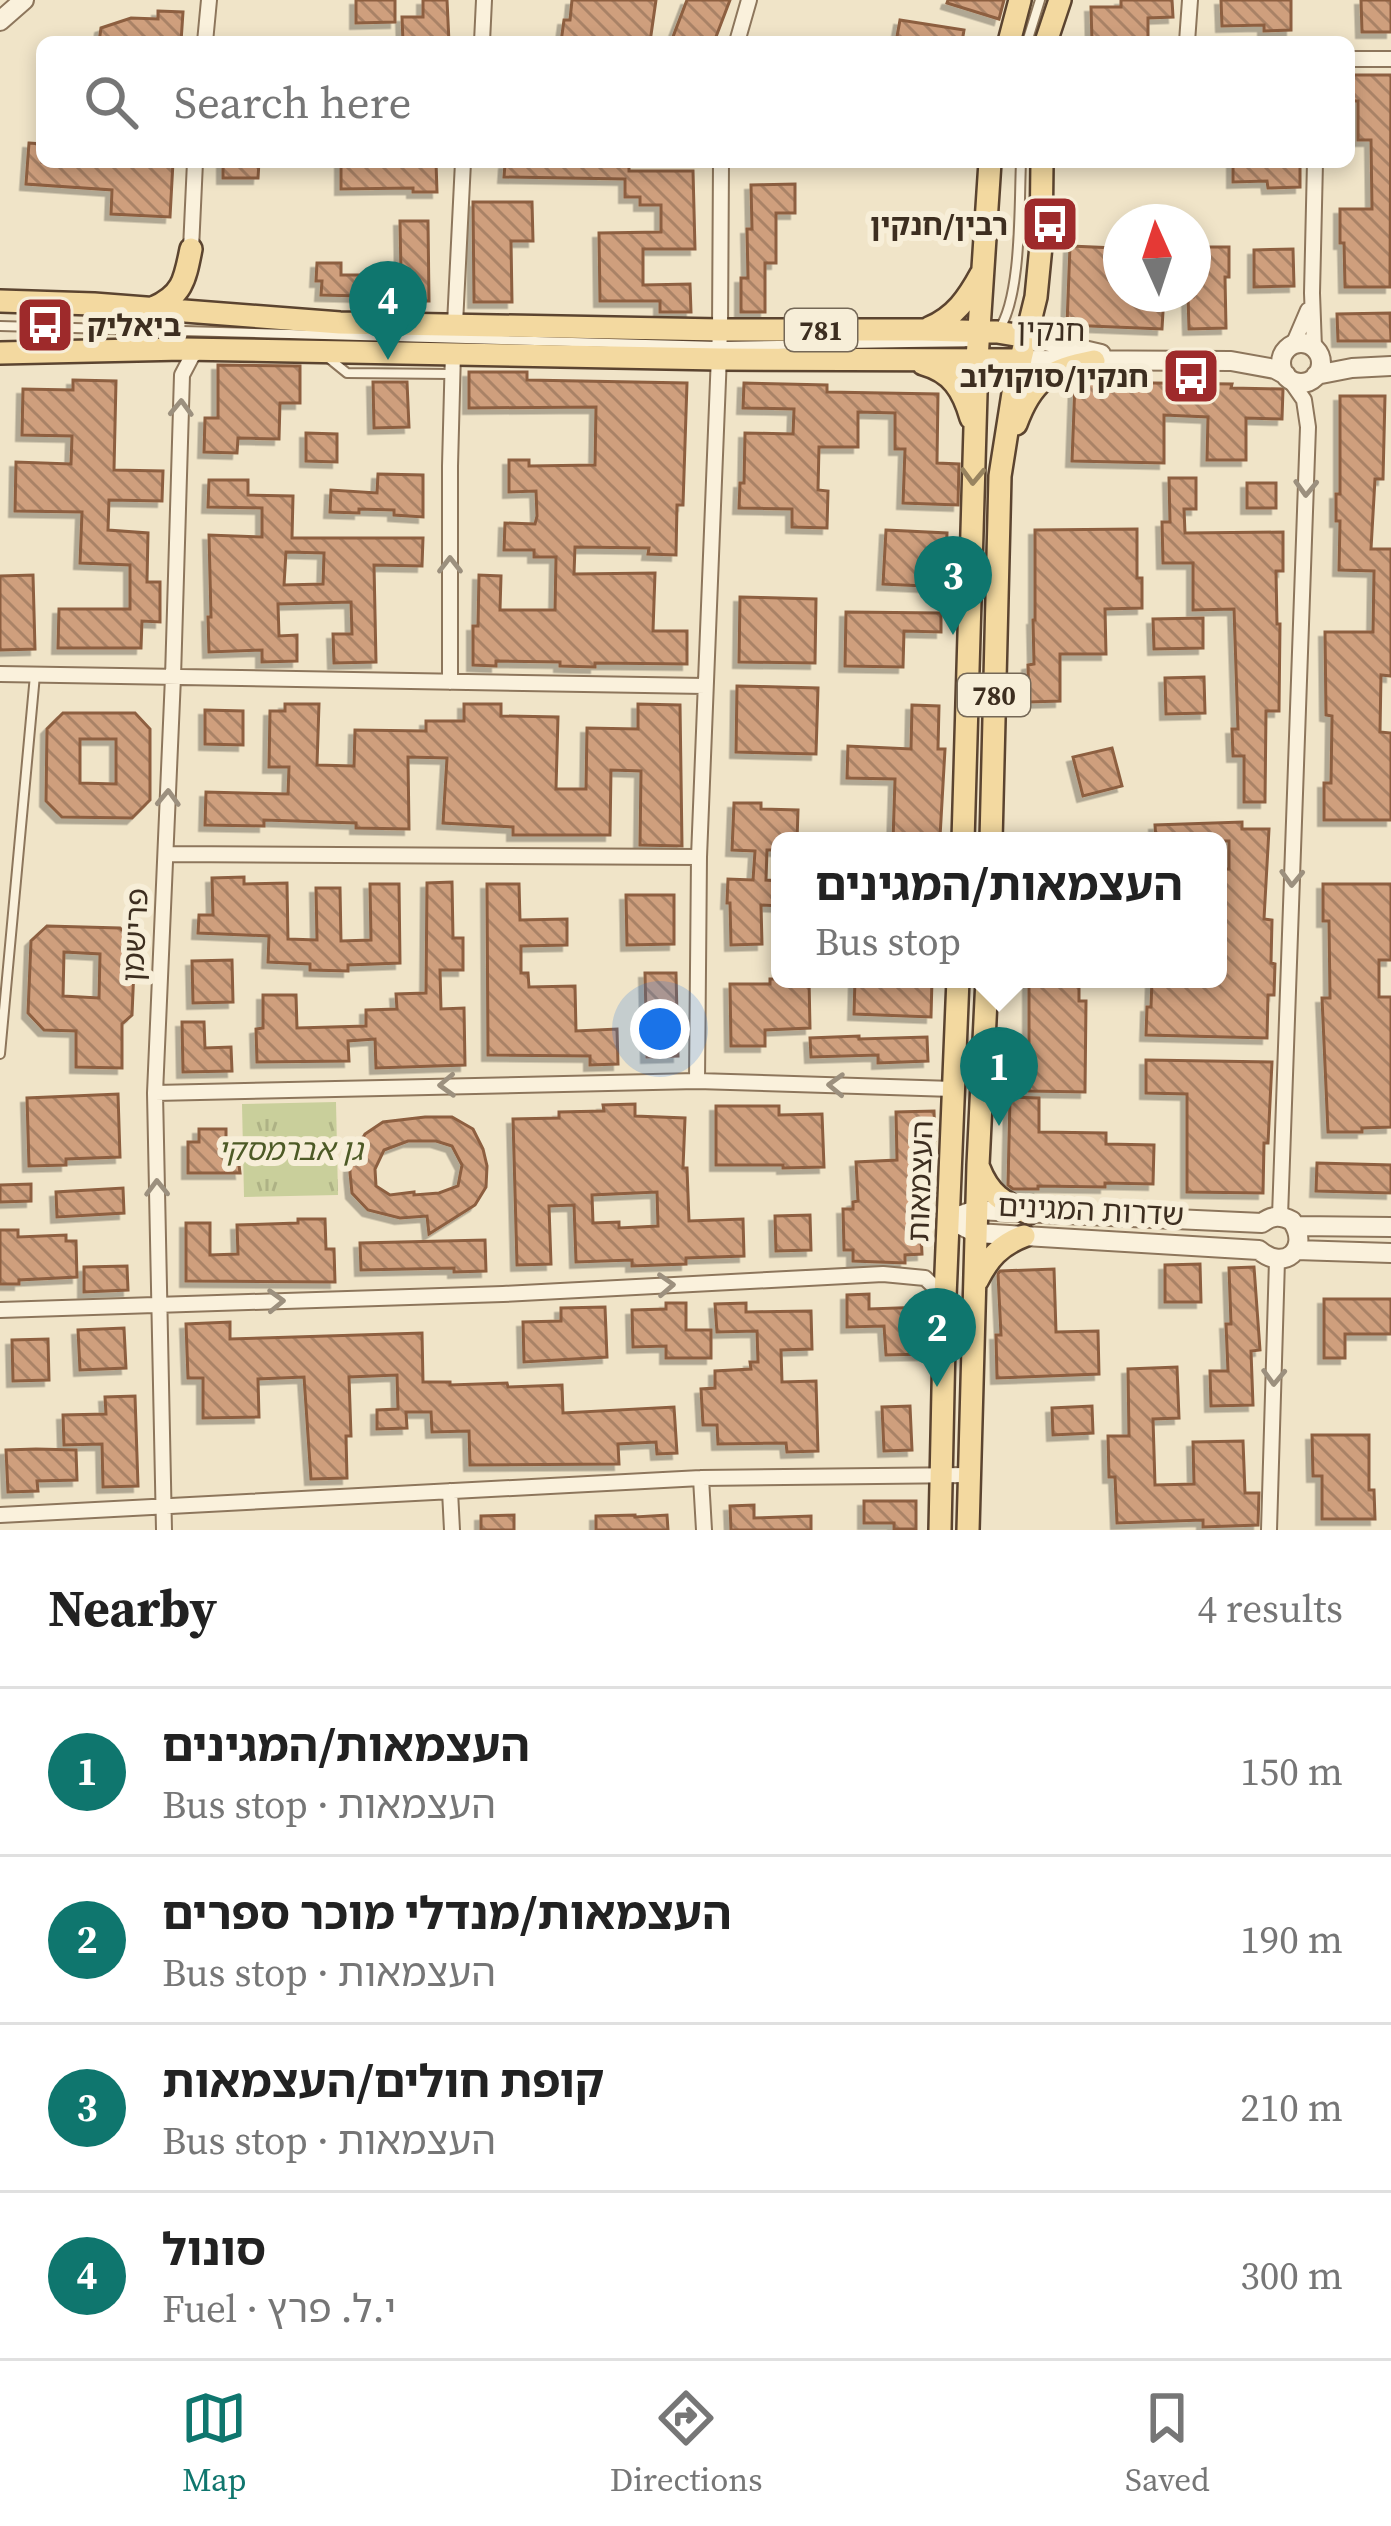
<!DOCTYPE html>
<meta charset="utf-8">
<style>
body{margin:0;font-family:"Source Serif 4","Noto Sans Hebrew",serif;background:#f6f6f6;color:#222}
.compass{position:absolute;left:1103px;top:204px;width:108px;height:108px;border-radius:50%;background:#fff;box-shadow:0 6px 18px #0003;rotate:357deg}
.you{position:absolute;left:660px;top:1029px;width:42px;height:42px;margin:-30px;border:9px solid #fff;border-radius:50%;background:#1a73e8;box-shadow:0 0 0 18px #1a73e833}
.badge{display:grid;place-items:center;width:78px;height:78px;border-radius:50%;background:#0f766e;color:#fff;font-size:39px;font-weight:700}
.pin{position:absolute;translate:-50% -99px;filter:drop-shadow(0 3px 6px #0008)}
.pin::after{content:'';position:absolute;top:63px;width:42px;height:36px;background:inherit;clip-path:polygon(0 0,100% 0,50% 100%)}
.popup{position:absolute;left:771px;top:832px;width:456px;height:156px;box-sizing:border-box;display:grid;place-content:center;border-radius:18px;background:#fff;filter:drop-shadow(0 3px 9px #0005);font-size:39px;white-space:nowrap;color:#767676}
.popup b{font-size:45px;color:#222}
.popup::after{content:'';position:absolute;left:50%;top:100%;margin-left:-24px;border:24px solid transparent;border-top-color:#fff}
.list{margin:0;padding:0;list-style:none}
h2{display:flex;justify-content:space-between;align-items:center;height:156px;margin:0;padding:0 48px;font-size:51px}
h2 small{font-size:39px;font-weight:400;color:#767676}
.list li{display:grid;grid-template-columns:78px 1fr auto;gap:36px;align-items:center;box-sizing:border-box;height:168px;padding:0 48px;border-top:3px solid #e0e0e0}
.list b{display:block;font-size:45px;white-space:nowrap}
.list p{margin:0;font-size:39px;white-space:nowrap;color:#767676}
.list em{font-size:39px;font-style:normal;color:#767676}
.icon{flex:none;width:66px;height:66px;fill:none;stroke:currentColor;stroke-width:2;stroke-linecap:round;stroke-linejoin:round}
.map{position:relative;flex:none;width:1391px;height:1530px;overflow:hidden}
.search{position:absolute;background:#fff;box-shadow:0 6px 18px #0003;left:36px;right:36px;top:36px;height:132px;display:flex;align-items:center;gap:30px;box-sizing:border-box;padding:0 42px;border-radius:18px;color:#767676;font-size:45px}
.sheet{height:828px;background:#fff}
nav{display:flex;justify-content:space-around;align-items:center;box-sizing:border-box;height:168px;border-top:3px solid #e0e0e0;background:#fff;font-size:33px;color:#767676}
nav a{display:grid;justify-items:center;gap:6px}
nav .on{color:#0f766e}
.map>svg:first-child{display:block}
.park{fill:url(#park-tufts)}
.building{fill:url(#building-back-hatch);stroke:#8d5f41;stroke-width:3;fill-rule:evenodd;filter:url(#shadow)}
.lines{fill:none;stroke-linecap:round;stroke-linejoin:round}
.service-casing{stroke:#8d765c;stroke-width:12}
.minor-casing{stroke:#8d765c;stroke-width:18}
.tertiary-casing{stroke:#8d765c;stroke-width:22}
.primary-casing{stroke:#5b4430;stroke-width:26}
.service{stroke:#faf1dc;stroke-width:8}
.minor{stroke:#faf1dc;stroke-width:14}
.tertiary{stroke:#faf1dc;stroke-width:18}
.primary{stroke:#f3d9a0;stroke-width:21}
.oneway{stroke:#9c907e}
.oneway2{stroke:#988460}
.labels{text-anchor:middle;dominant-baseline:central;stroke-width:12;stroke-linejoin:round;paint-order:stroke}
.shield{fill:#f7eed8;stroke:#756857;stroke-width:3}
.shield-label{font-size:27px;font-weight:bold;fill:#3d2e20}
.poi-label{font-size:30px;font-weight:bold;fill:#3d2e20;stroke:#f7eed8;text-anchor:end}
.street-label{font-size:30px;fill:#3d2e20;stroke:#f7eed8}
.park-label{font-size:30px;font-style:italic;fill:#4d5a26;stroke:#f7eed8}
</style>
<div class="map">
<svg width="1391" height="1530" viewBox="0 0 1391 1530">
<defs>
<pattern id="park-tufts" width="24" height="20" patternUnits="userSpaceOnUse" patternTransform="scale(3)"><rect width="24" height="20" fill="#c9cf9b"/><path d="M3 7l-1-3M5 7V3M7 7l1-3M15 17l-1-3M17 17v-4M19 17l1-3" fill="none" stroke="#aeb285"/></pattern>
<pattern id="building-back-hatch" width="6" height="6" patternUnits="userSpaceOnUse" patternTransform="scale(3)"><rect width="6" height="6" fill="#cf9f7d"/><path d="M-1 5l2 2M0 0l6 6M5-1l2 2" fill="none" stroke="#a98266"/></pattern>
<filter id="shadow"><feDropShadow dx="-5.5" dy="5.5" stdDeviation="0" flood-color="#0004"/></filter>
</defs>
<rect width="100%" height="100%" fill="#f0e4c8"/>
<!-- park -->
<path class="park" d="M336,1102L338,1195L244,1197L242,1104Z"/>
<!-- building -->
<path class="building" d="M356,0H395V22L356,23Z
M423,0H447L449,42H403L402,17H423Z
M572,0H656L650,42H561L564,20H570Z
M687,0H730L714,42H671Z
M948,0H1004L999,19L947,3Z
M1121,0H1172L1173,17L1148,18V42H1092L1091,7H1121Z
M1221,0H1291V30L1264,31V25L1222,26Z
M1361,0H1391V32H1362Z
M158,11L183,12L181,42H99L101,28L131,18L158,19Z
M900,20L964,30L962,42H896Z
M1349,75H1391L1390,287H1345L1344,243H1340V209H1372L1371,140H1358V101H1349Z
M29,143L42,144V162H173L170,217L111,214L112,190L26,184Z
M223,162H259L258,178H223Z
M341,162H436L437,192H413V188L341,189Z
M511,162L629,164V171H693L695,249H643V285L690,284L691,312H660V301H600L599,233L661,232V205H640V197H625V179L504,177L505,164H511Z
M1233,162H1300V187L1268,188L1267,181L1233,182Z
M795,184V213H776V263H765V312H741V278H748L747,229H752L751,185Z
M473,202H532L533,241H511L512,302H474Z
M400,221H428L429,301H388V307H360V296L321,295L322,281H316L317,263H341V275H401Z
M1070,246L1115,248V257H1121V294H1164L1162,329L1067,325Z
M1193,247H1229V277H1225L1226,328L1189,329L1188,297H1193Z
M1293,249L1294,286L1254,287V250Z
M1390,313L1391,341H1338L1337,314Z
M218,365L300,366V403H280L279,439L238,438L237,453L204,452L205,418H218Z
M469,372H527V380L687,383L683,505H677L676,555L648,554L649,548L575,547L574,574L655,573L653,631H687V664L595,663V667L560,666V662L496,661V666L473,665V626H478L479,575L501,576L500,610H555L556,557H534V550H504L505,523L535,524L537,516L536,491L509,492V460H529V466L595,465L596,407L469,408Z
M73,380L116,381L114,470L163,471L162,501L109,500L108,530L148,533L147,582H160V622L142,621L141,648H58L59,609H130V565L80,563L82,512L15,511L16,462L71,464L72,436L22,435L23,389L73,390Z
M373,382H407L409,427L374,428Z
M1075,382L1232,384L1231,388L1283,389L1282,419L1246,418V460H1207L1208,417L1164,415V463L1072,461Z
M744,383L827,385V392L938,394L937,463L959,464L958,505L903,503L905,449H895V413L858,412V447H819L818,490L828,491L827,528L792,527V509L739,508L740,483H744L745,433L793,434L794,409L743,408Z
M1340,396H1385L1383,479H1375L1371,549H1391V676L1381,675L1380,732L1391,733V820H1324V783H1331L1332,716L1326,715L1325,632H1373L1374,571L1339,570L1340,521H1336V494H1340Z
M306,433L337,434V462L306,461Z
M378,474L423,475V517L394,515V510L359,509V513L330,512L331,490L377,493Z
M1169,478H1196V509H1184L1185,533L1283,532V571H1276L1277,624H1280L1279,711H1266L1265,802H1244V756H1233L1232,729H1238L1234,609L1193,610V563H1163L1162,522H1170Z
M209,480H248V495L293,496L292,538H423L422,566L374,565L376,662L334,663L333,634H352L351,602L278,604L279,636L297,635V661L262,662V650L209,652L208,617H211L209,535L262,537V508L208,507ZM286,552L324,553L323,584L284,585Z
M1247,483H1276V508H1247Z
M1137,529V578H1142V608L1105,609L1106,654H1060V701L1029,702L1028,665L1034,664L1033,620H1035V530Z
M886,530L947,533L945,587L883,584Z
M33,575L35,649L0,650V576Z
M740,597L816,599L815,663L739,662Z
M846,612L941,613V632L904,631L903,667L845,666Z
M1203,618V648L1154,649L1153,619Z
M1204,677L1205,713L1166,714L1165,678Z
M737,686L818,688L816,754L736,752Z
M285,704H319L317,765L354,766L355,730L426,731V721H464V704H501V716L558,717L556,789H586L587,728L638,729V704L680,705L682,846L640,845L641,771L611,770L610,835H513V827L443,823L447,758L408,757L409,829L356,828V823L264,820V826L205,825L206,792L288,794L289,767H269L270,711H285Z
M912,705L939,706L938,749H945L940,837H920V841H893L895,779L847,778L848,746L911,749Z
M205,710L243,711V745L205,744Z
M63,713H135L150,729V800L132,818L62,817L46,801L47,729ZM80,739H116V784L80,783Z
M1112,748L1122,786L1083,796L1073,757Z
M734,803H761V809L798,810L797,841H780V850H767L766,880L780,881V906L761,905L762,944L731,945L730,903H727L728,879L753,880L755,851L732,850Z
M1242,822V829H1269L1264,919L1272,920L1271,963L1275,964L1274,995H1268L1267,1038L1146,1035L1147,1007H1151L1152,979H1220L1224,869H1229V841H1156L1155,825Z
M244,877V884L287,883L288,939L317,940L316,888H340L341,941L371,940L370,884H399L400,963L348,965V971L310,970V964L268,962L269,936L198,933L199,915H213L212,878Z
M452,882L453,938H463V970H440L441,1009L464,1008L465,1065L376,1068L375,1039L348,1041L349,1061L257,1062L256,1029L263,1028V995H296L297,1028L366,1026V1010L397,1009L396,994L426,993L427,883Z
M487,884H519L520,920L567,919V945L521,946V973H528L529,987L575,986L576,1031L617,1029L618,1064L590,1065V1056L488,1055Z
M1323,884H1391V960H1379V997H1391V1127L1362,1128V1132H1328L1322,998H1330L1329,921H1323Z
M626,895H674V944L627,945Z
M47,926L120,928L135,944L132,1015L122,1024V1068L76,1067V1031L44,1030L28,1013L31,941ZM64,952L100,954L99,998L63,996Z
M232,960L233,1002L193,1003L192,961Z
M645,973H676L678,1056L647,1057Z
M770,979H809L810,1028L765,1030V1046H731L730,984H770Z
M855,979H932L931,1017L854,1014Z
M1029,979H1079V1001H1086L1085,1092L1029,1091Z
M182,1022H204L205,1048L231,1047L232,1071L183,1072Z
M859,1036V1039L927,1037L928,1061L878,1063V1055L811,1057L810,1038Z
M1146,1060L1272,1062L1268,1143H1264L1263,1193L1187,1192V1094L1146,1093Z
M118,1094L120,1157L66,1159V1165L29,1166L27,1098Z
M1010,1097L1039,1098V1132L1106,1133V1144L1154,1145L1153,1184L1105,1183V1187L1038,1186V1189H1013L1008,1185Z
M635,1104V1116L685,1118L683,1168H687L689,1221L743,1219L744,1256L686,1258V1264L632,1266V1260L576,1262L574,1205L549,1206L551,1264L517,1265L513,1119L559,1118V1112L604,1111L603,1105ZM657,1192L658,1226L619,1228V1222L593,1223L592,1195Z
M716,1106H779V1115L822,1114L824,1167L783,1168V1165H716Z
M934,1111L935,1140H926L927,1192H919L922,1254L905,1255V1263L853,1261V1250H844L843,1209H853V1202L858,1201L856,1162L897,1160L896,1112Z
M425,1117H452L473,1129L483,1149L487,1166L486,1187L475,1205L429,1234L427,1216L400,1218L368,1210L352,1193L350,1173V1161L365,1134L383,1122ZM408,1141H436L452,1146L462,1165L458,1186L439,1193L414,1195V1192L390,1195L376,1186L375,1169L384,1150Z
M199,1129H226V1140H236L240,1173H188V1142H199Z
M1317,1163L1391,1165V1193L1316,1191Z
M31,1184V1201L0,1202V1185Z
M123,1188L124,1213L57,1217L56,1192Z
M810,1215L811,1250L776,1251L775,1216Z
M298,1219H325L326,1249H334L335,1282L186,1281V1223H210V1255L238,1254L237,1225L298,1223Z
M0,1230H18V1237L66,1235V1241H76L77,1277L19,1280V1284H0Z
M485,1240L486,1271L454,1272V1268L361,1270L360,1243Z
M1200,1264L1201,1302H1165V1265Z
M127,1266L128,1290L84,1292V1267Z
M1254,1267L1260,1350L1251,1351L1253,1405L1211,1406L1210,1371H1228L1226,1324H1231L1229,1268Z
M1054,1269L1056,1332L1098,1331L1099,1374L997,1378L996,1335H1001L998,1274L1000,1271Z
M869,1294V1309L924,1307L926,1354L886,1355L884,1326L847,1327V1295Z
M1324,1299H1391V1334H1345V1358H1324Z
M666,1303H686V1330H711V1358H666V1346L633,1347L632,1310L666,1309Z
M746,1303V1312L811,1311L812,1349L781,1350L782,1382L816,1381L818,1451L787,1452L786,1443L718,1444L717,1425H703L701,1389L715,1388V1371L751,1369L750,1362H758L757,1331L717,1332L715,1304Z
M605,1307L607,1357L524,1362L523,1322L561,1321V1308Z
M230,1322V1339L422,1333L423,1382H450V1385L507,1383L508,1387L562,1385L563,1413L674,1407L677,1453L657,1454L656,1442L618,1444L619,1464L470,1465L469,1431L432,1432L431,1412H406L407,1428L377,1429V1410L398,1409L397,1375L349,1377L351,1436H346L347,1478L311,1479L304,1377L258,1379L259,1417L203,1418V1378H188L186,1324Z
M124,1328L126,1368L80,1370L78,1330Z
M48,1339L49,1380L13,1381L12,1340Z
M1177,1367L1179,1418L1153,1419L1155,1485L1194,1484L1193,1442L1243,1441L1245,1493H1259L1258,1525L1203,1527V1520L1117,1523L1115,1477H1109L1108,1436H1129L1128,1369Z
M135,1396L138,1486L103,1487L102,1444L64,1445L63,1415L106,1414L105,1397Z
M910,1406L912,1450L884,1451L882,1407Z
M1092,1406L1093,1433L1053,1435L1052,1408Z
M1312,1435H1369V1490H1374L1375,1519H1322V1476H1313Z
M36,1449L76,1450L77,1480L37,1481L38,1491L8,1492L6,1450Z
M864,1501H916V1529H894V1523H864Z
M754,1505V1518L811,1516V1530H731L730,1506Z
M514,1515V1530H481V1516Z
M635,1515V1517L667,1515L668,1530H596V1516Z"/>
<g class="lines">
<!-- service casing -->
<g class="service-casing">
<path id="service" d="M1027,42L1040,0
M0,326L719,346L974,342
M998,331C1022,298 1019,204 1021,162
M326,356L347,373L451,374
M0,1054L35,675"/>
</g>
<!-- minor casing -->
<g class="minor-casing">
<path id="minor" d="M205,42L209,0
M482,42L484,0
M737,42L749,0
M1187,42L1190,0
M1349,59H1391
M191,249L195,162
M455,324L463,162
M1293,345L1308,310
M1314,348L1312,293L1315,162
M0,674L705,686
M450,682V466L453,352
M166,854L699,857
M697,1081L699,857L720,330L721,162
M155,1093L697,1081L953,1089
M1280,1216L1308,427L1304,400L1288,377
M0,1310L503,1294L883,1274L925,1278L945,1297
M701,1478L704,1530
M450,1491L452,1530
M0,1515L701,1478L969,1475
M164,1530L155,1093L173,677L182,375L192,356L201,349
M1269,1530L1277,1260"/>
</g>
<!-- tertiary casing -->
<g class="tertiary-casing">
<path id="tertiary" d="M0,21L24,0
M1028,337L1101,354
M1281 363a20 20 0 1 1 40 0a20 20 0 1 1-40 0Z
M1021,360L1231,361L1275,369L1286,375
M1316,375L1352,368L1391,366
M976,1210L1262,1223C1272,1215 1281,1215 1292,1221C1311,1249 1284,1272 1259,1250L976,1233L949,1219Z
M1296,1226L1391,1227
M1296,1250L1391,1253"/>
</g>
<!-- primary casing -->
<g class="primary-casing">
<path id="primary" d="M1009,42L1020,0
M1046,42L1060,0
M0,301L94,304L340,323L720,330H923L997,332L1028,337
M153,308C183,295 185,279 191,249
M929,328C955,317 968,298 981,274
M0,353L183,349L719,359L1021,360
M923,364C952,372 963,390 971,418
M1016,424C1032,380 1049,370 1094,361
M963,841L977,359L990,162
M991,841L1000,476L1014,387L1036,297L1041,246L1042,162
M979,1168C989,1194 1003,1203 1029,1213
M977,1281C988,1259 1000,1245 1024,1236
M940,1530L945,1297L958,979
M968,1530L978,1165L987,979"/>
</g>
<!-- service -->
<use href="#service" class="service"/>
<!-- minor -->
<use href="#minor" class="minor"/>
<!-- tertiary -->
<use href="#tertiary" class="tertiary"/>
<!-- primary -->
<use href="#primary" class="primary"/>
</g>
<!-- one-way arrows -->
<defs><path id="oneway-chevron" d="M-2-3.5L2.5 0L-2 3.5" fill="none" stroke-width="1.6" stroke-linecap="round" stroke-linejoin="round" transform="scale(3)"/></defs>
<g class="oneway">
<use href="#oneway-chevron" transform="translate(181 408) rotate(-88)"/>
<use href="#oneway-chevron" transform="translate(1306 488) rotate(92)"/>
<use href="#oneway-chevron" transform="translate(450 565) rotate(-90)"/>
<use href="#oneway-chevron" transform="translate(168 798) rotate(-88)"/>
<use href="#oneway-chevron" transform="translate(1292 878) rotate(92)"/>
<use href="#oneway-chevron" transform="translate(447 1085) rotate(178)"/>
<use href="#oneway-chevron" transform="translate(836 1085) rotate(-178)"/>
<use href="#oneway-chevron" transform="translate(157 1188) rotate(-91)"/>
<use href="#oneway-chevron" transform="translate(666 1285) rotate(-3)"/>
<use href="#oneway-chevron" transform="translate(276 1301) rotate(-2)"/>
<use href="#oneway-chevron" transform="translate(1274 1377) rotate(92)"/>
</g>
<use class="oneway2" href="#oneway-chevron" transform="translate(973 476) rotate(92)"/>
<!-- icons -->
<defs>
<g id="bus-square" transform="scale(3)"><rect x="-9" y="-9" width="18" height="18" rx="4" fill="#9e2a2b" stroke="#f7eed8"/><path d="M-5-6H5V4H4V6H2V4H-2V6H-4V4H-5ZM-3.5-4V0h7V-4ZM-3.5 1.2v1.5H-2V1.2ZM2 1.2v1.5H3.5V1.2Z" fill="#fff"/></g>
</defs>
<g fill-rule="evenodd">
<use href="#bus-square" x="1050" y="224"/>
<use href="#bus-square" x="45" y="325"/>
<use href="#bus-square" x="1191" y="376"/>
</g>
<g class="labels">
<!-- shield labels -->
<g class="shield">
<rect x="785" y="309" width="72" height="42" rx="9"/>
<rect x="958" y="674" width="72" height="42" rx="9"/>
</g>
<g class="shield-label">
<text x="821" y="330">781</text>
<text x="994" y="695">780</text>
</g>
<!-- poi labels -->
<g class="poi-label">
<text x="1008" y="224">רבין/חנקין</text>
<text x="87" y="325" text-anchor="start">ביאליק</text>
<text x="1149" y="376">חנקין/סוקולוב</text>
</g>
<!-- street labels -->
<g class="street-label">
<text transform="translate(1051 330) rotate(1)">חנקין</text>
<text transform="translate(135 935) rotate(-87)">פרישמן</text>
<text transform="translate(920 1181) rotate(-88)">העצמאות</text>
<text transform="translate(1091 1210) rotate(3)">שדרות המגינים</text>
</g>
<!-- park labels -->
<g class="park-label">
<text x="290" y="1149">גן אברמסקי</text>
</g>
</g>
</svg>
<svg class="compass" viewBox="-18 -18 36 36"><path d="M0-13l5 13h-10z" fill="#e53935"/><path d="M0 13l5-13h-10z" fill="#767676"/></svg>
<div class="you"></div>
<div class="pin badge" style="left:999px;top:1126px">1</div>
<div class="popup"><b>העצמאות/המגינים</b>Bus stop</div>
<div class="pin badge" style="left:937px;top:1387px">2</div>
<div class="pin badge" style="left:953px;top:635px">3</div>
<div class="pin badge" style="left:388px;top:360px">4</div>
<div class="search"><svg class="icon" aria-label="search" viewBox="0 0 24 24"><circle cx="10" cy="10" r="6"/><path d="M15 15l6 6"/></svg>Search here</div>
</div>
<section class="sheet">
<h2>Nearby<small>4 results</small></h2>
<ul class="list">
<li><span class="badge">1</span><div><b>העצמאות/המגינים</b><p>Bus stop · העצמאות</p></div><em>150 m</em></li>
<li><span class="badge">2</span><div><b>העצמאות/מנדלי מוכר ספרים</b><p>Bus stop · העצמאות</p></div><em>190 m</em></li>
<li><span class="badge">3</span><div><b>קופת חולים/העצמאות</b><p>Bus stop · העצמאות</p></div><em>210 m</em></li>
<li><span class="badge">4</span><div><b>סונול</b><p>Fuel · י.ל. פרץ</p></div><em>300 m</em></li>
</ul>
</section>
<nav>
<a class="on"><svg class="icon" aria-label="map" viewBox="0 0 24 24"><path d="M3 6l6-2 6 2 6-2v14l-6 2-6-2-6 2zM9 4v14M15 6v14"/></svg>Map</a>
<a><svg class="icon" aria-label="directions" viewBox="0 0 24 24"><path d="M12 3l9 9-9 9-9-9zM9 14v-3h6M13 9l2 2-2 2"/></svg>Directions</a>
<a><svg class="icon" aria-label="saved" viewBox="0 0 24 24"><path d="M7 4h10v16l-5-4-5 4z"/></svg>Saved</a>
</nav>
